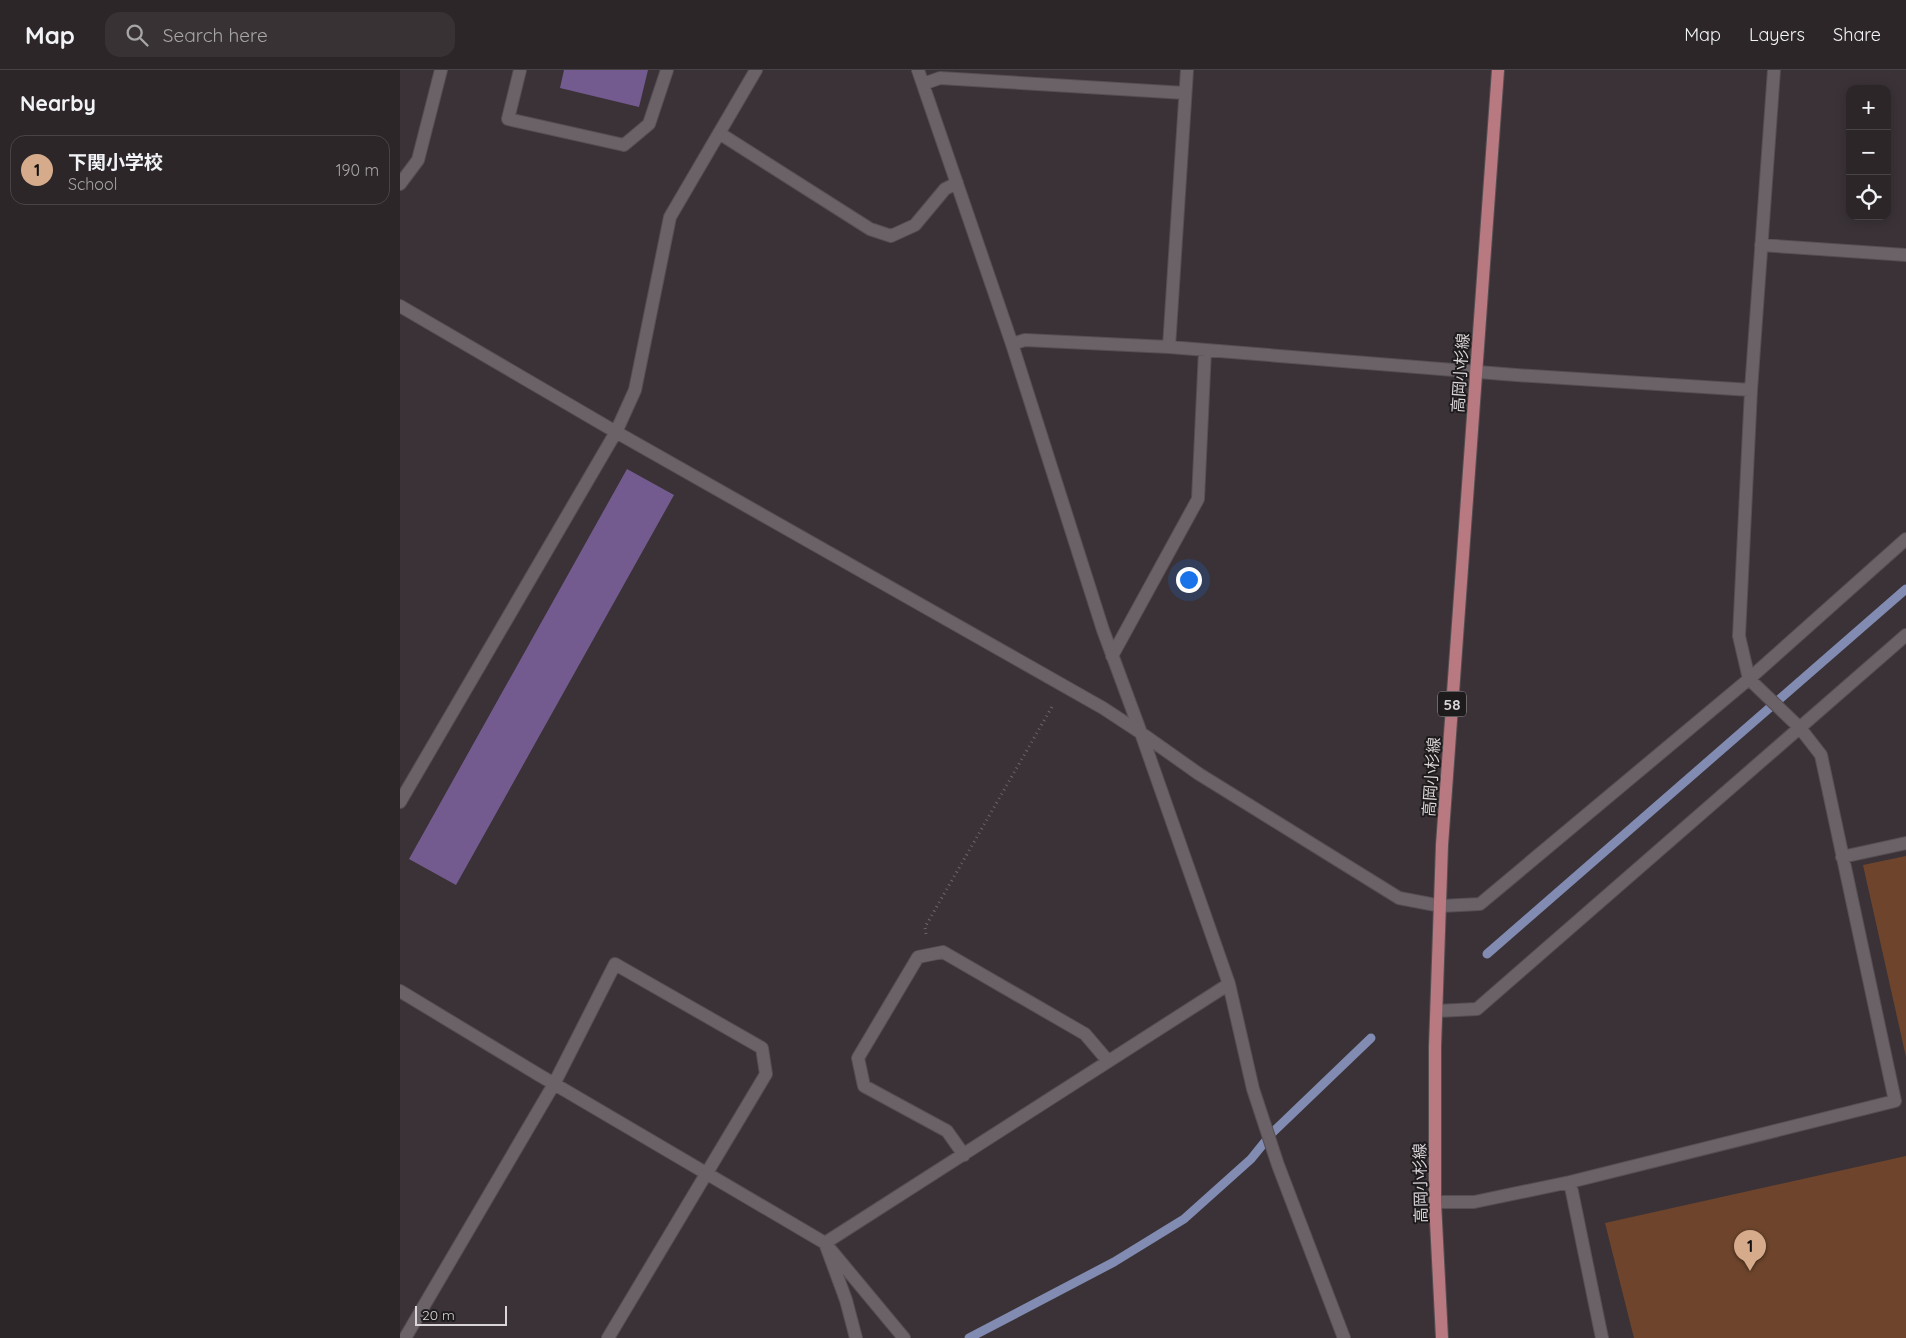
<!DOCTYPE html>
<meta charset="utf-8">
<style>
body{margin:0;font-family:Quicksand,"Noto Sans JP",sans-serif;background:#383235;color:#f1f3f6}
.controls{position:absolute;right:15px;top:15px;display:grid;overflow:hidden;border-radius:10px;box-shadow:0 2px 12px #0003}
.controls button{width:45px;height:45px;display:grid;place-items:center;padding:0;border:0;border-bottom:1px solid #484346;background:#2c2629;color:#f1f3f6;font:25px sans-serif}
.scale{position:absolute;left:15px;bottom:12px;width:92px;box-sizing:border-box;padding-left:5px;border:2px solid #dad5d8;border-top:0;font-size:14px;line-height:18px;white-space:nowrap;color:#dad5d8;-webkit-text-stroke:4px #1e1b1d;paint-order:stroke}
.you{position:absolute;left:788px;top:509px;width:18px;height:18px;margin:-12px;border:4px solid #fff;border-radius:50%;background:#1a73e8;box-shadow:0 0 0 8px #1a73e833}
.badge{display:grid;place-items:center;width:32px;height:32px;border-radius:50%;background:#d6ab8b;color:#111;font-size:16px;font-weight:700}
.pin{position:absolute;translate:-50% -41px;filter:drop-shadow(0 1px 2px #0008)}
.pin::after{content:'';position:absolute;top:26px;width:18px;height:15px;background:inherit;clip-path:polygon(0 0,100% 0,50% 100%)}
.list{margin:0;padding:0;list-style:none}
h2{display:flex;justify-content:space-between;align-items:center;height:65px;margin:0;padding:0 20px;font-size:21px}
h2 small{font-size:16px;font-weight:400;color:#a6a5a8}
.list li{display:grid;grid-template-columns:32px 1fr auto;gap:15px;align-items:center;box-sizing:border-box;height:70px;margin:0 10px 10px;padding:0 10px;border:1px solid #484346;border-radius:15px}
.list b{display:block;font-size:19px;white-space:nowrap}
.list p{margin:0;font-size:16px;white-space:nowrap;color:#a6a5a8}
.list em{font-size:16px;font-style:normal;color:#a6a5a8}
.icon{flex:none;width:28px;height:28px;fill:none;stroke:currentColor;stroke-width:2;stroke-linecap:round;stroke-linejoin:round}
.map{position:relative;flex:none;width:1506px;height:1268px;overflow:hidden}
header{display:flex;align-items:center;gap:30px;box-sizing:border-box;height:70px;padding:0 25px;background:#2c2629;border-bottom:1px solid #484346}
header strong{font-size:24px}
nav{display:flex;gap:28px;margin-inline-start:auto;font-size:18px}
.search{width:350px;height:45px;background:#383235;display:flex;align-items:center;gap:12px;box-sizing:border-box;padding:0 18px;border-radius:15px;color:#a6a5a8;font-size:19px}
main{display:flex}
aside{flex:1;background:#2c2629}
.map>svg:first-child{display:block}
.green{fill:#6e452c}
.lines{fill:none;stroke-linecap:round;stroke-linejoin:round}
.stream{stroke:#828bb1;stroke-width:9}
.building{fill:#745b8f}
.minor-casing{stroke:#554e52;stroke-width:14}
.major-casing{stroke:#554e52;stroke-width:14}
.path{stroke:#6b6469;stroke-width:3;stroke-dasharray:1 4;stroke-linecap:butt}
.minor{stroke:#6b6267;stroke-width:12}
.major{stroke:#b87980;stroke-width:12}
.labels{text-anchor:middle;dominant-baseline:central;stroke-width:4;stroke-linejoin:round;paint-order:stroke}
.shield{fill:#1e1b1d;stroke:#a29da0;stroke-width:1}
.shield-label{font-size:15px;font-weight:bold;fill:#dad5d8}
.street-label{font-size:16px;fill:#dad5d8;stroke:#1e1b1d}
</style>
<header>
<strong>Map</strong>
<div class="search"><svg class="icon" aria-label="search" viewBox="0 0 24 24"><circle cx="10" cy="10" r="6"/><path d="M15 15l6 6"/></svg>Search here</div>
<nav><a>Map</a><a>Layers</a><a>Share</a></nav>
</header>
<main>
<aside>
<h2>Nearby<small></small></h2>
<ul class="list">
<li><span class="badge">1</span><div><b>下関小学校</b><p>School</p></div><em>190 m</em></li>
</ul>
</aside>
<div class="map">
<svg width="1506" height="1268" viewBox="0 0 1506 1268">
<rect width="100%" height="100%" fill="#3a3237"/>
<!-- green -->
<path class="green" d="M1506,786V987L1463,795Z
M1506,1086V1268H1234L1205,1153Z"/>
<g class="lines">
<!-- stream -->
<path class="stream" d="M1087,884L1506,519
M569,1268L714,1192L784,1149L851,1089L872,1063L971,968"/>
</g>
<!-- building -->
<path class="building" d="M164,0H248L239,37L160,18Z
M227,399L274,425L56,815L9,789Z"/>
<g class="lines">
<!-- minor casing -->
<g class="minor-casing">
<path id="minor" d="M120,0L108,49L224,75L249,54L267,0
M518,0L612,274L703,560L741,663L829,914L853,1019L878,1095L944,1268
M523,14L540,8L785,23
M319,63L470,159L491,166L515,155L545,119L557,113
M0,114L18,90L41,0
M1361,175L1506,185
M0,236L216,362L703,638L741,663L799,704L999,828L1041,836L1080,834L1349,609L1506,469
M612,274L625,270L769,277L1116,305L1351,320
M769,277L787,0
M712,586L798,429L805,280
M0,732L216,362L235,320L270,147L356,0
M1442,787L1506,773
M0,921L139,1005L425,1173L504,1268
M1037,941L1077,939L1506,565
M564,1085L547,1061L464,1016L458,988L518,887L543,882L685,964L708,991
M1170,1112L1202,1268
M1035,1132H1074L1170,1112L1495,1031L1421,685L1400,658L1349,609L1339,566L1351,320L1374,0
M5,1268L154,1014L215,894L362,978L366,1004L208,1268
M456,1268L446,1230L425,1173L829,914"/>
</g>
<!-- major casing -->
<g class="major-casing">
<path id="major" d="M1042,1268L1035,1132V977L1042,775L1098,0"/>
</g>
<!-- path -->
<path class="path" d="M526,864L525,857L653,635"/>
<!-- minor -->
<use href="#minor" class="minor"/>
<!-- major -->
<use href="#major" class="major"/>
</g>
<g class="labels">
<!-- shield labels -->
<rect class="shield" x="1038" y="621.5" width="28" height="25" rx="4"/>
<g class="shield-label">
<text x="1052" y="634">58</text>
</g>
<!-- street labels -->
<g class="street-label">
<text transform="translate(1060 303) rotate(-86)">高岡小杉線</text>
<text transform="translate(1031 707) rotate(-86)">高岡小杉線</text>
<text transform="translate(1020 1113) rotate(-91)">高岡小杉線</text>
</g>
</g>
</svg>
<div class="controls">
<button>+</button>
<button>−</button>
<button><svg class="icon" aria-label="locate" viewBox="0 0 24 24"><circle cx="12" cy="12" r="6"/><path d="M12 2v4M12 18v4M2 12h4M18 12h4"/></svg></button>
</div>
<div class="scale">20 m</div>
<div class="you"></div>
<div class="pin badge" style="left:1350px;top:1201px">1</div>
</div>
</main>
